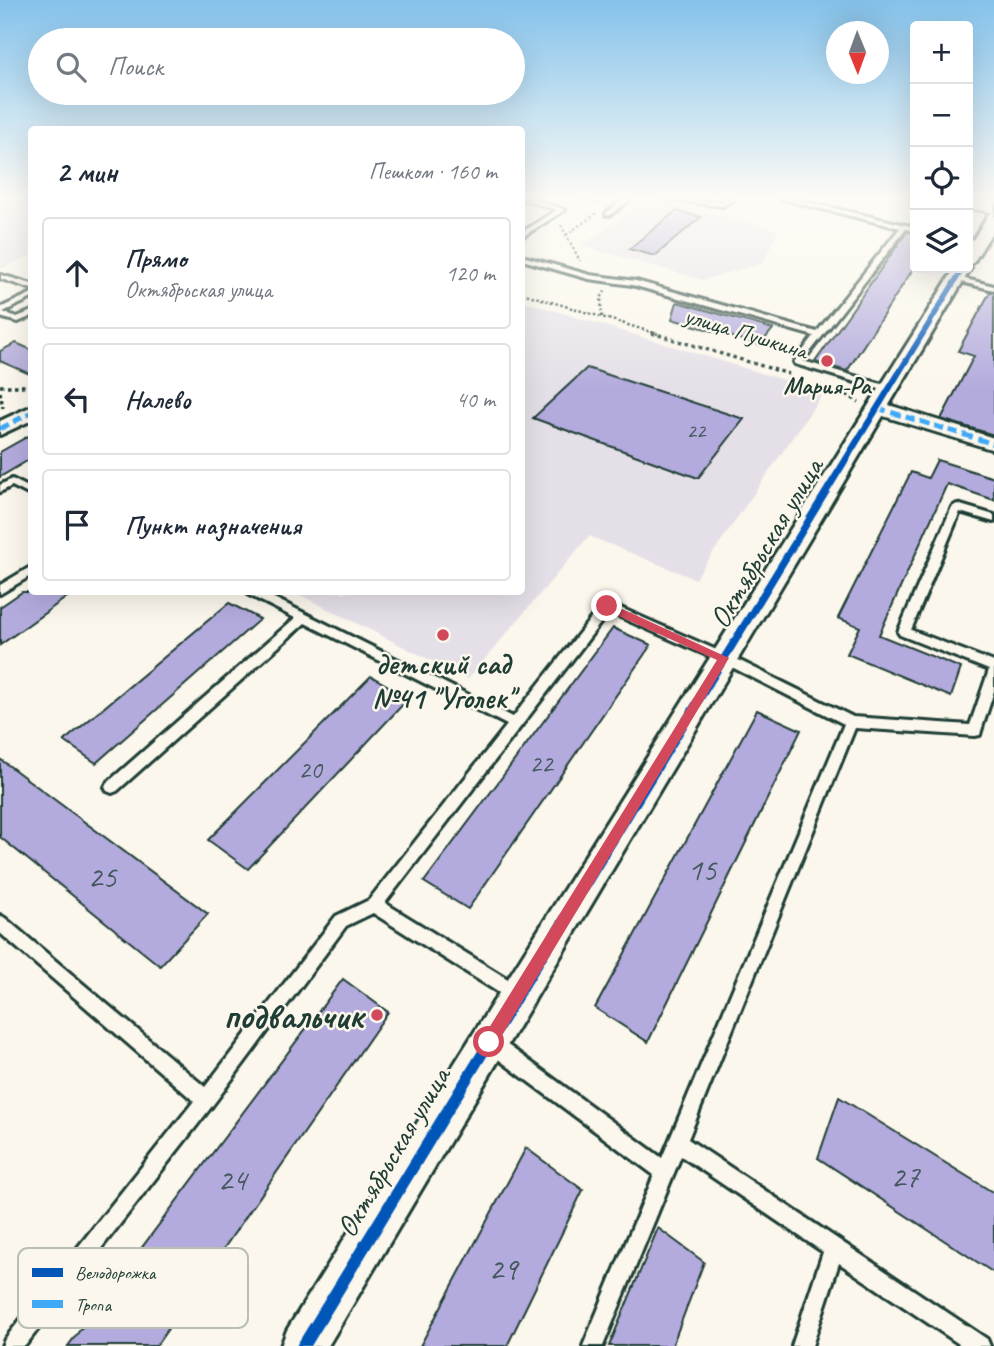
<!DOCTYPE html>
<html lang="ru">
<meta charset="utf-8">
<style>
body{margin:0;font-family:Caveat,sans-serif;background:#f6f6f7;color:#1f2937}
.controls{position:absolute;right:21px;top:21px;display:grid;overflow:hidden;border-radius:7px;box-shadow:0 7px 28px #0002}
.controls button{width:63px;height:63px;display:grid;place-items:center;padding:0;border:0;border-bottom:2px solid #e0e1e3;background:#fff;color:#1f2937;font:35px sans-serif}
.compass{position:absolute;left:826px;top:21px;width:63px;height:63px;border-radius:50%;background:#fff;box-shadow:0 7px 28px #0002;rotate:179deg}
.stop{position:absolute;width:21px;height:21px;margin:-16px;border:5px solid #d1495b;border-radius:50%;background:#fff}
.stop.end{background:#d1495b;border-color:#fff;box-shadow:0 2px 7px #0008}
.list{margin:0;padding:0;list-style:none}
h2{display:flex;justify-content:space-between;align-items:center;height:91px;margin:0;padding:0 28px;font-size:30px}
h2 small{font-size:23px;font-weight:400;color:#747a83}
.list li{display:grid;grid-template-columns:46px 1fr auto;gap:21px;align-items:center;box-sizing:border-box;height:112px;margin:0 14px 14px;padding:0 14px;border:2px solid #e0e1e3;border-radius:7px}
.list b{display:block;font-size:26px;white-space:nowrap}
.list p{margin:0;font-size:23px;white-space:nowrap;color:#747a83}
.list em{font-size:23px;font-style:normal;color:#747a83}
.icon{flex:none;width:38px;height:38px;fill:none;stroke:currentColor;stroke-width:2;stroke-linecap:round;stroke-linejoin:round}
.map{position:relative;flex:none;width:994px;height:1346px;overflow:hidden}
.search{position:absolute;background:#fff;box-shadow:0 7px 28px #0002;left:28px;top:28px;width:497px;height:77px;display:flex;align-items:center;gap:18px;box-sizing:border-box;padding:0 24px;border-radius:38px;color:#747a83;font-size:26px}
.panel{position:absolute;background:#fff;box-shadow:0 7px 28px #0002;left:28px;top:126px;width:497px;height:469px;border-radius:7px}
.map>svg:first-child{display:block}
.built{fill:#e5e0e8}
.building{fill:#b3abdd;stroke:#1f3d34;stroke-width:2}
.lines{fill:none;stroke-linecap:round;stroke-linejoin:round}
.lane-casing{stroke:#1f3d34;stroke-width:6}
.street-casing{stroke:#1f3d34;stroke-width:6}
.secondary-casing{stroke:#1f3d34;stroke-width:5}
.path-far1{stroke:#1f3d34;stroke-width:2.5;stroke-dasharray:2.5 2.5;stroke-linecap:butt}
.path{stroke:#1f3d34;stroke-width:3.5;stroke-dasharray:3.5 3.5;stroke-linecap:butt}
.lane{fill:#fbf7ec;fill-rule:evenodd}
.street{fill:#fbf7ec;fill-rule:evenodd}
.secondary{fill:#fbf7ec;fill-rule:evenodd}
.quiet{stroke:#3fa9f5;stroke-width:5;stroke-dasharray:10 5;stroke-linecap:butt}
.cycleway-casing{stroke:#fbf7ec;stroke-width:4}
.cycleway{fill:#0057b8;fill-rule:evenodd}
.route{fill:#d1495b}
.poi-dot{fill:#d1495b;stroke:#fbf7ec;stroke-width:2.5}
.labels{text-anchor:middle;dominant-baseline:central;stroke-width:5;stroke-linejoin:round;paint-order:stroke}
.far-number-label{font-size:21px;fill:#44585e}
.far-street-label{font-size:24px;fill:#1f3d34;stroke:#fbf7ec}
.far-poi-label{font-size:24px;font-weight:bold;fill:#1f3d34;stroke:#fbf7ec}
.number-label{font-size:26px;fill:#44585e}
.street-label{font-size:30px;fill:#1f3d34;stroke:#fbf7ec}
.poi-label{font-size:30px;font-weight:bold;fill:#1f3d34;stroke:#fbf7ec}
.near-number-label{font-size:32px;fill:#44585e}
.near-poi-label{font-size:37px;font-weight:bold;fill:#1f3d34;stroke:#fbf7ec;text-anchor:end}
.key{fill:#fbf7ec;stroke:#b9bfb5;stroke-width:2}
.key-label{font-size:19px;fill:#1f3d34}
</style>
<div class="map">
<svg width="994" height="1346" viewBox="0 0 994 1346">
<rect width="100%" height="100%" fill="#fbf7ec"/>
<filter id="ink" filterUnits="userSpaceOnUse"><feTurbulence type="fractalNoise" baseFrequency=".0143" numOctaves="2"/><feDisplacementMap in="SourceGraphic" scale="14" xChannelSelector="R" yChannelSelector="G"/><feConvolveMatrix kernelMatrix="1 2 1 2 8 2 1 2 1" color-interpolation-filters="sRGB"/></filter>
<g filter="url(#ink)">
<!-- built -->
<path class="built" d="M0,199H31L32,255L0,269Z
M647,199H654L778,230L763,263L703,280L582,246Z
M522,301L824,392L695,579L589,536L468,679L294,592H522Z"/>
<!-- building -->
<path class="building" d="M676,211L701,217L655,256L629,249Z
M907,232L915,233V266L847,371L815,362Z
M990,292H994V435L941,419L974,356L958,351Z
M677,302L773,329L760,345L672,319Z
M16,343L32,350V375L0,361V351Z
M587,368L744,419L698,478L533,418Z
M32,434V458L0,477V452Z
M937,460L994,478V500L947,484L879,635L961,668L951,697L847,654L860,627L838,618L911,472L928,478Z
M22,592H74L0,645V607Z
M229,603L260,619L96,763L64,741Z
M613,628L651,645L468,909L424,882Z
M371,676L409,698L248,869L208,840Z
M757,710L801,730L648,1042L595,1008Z
M0,759L208,914L160,966L0,837Z
M343,979L388,1012L156,1346H68Z
M839,1097L994,1193V1273L818,1158Z
M526,1148L583,1190L507,1346H420Z
M658,1228L704,1262L672,1346H609Z"/>
<g class="lines">
<!-- lane casing -->
<g class="lane-casing">
<path id="lane" d="M522,199H532L565,210L522,237V232L557,210Z
M624,199H631L610,215H606V213Z
M665,199L722,202L726,199H733L723,206Z
M782,199H794L915,227V231L906,229L803,361L892,387V391H886L795,364L794,362L814,336L632,285L589,279L522,260V256L590,275L636,281L817,332L900,228Z
M968,238L980,242L981,243L978,245L968,242Z
M1,275L32,284V289L1,279Z
M953,276L994,286V290L953,280Z
M32,293V298L3,312L17,317L32,311V316L18,322L0,317V308Z
M12,479L32,489V496L12,486L0,492V485Z
M957,504L994,515V522L960,512L911,630L994,662V691L981,731L980,735L975,736L855,728L688,1139L987,1339L990,1346H962L839,1263L812,1346H792L823,1252L681,1156L603,1346H583L654,1175L486,1050L484,1044L486,1038L492,1036L498,1038L662,1158L844,724L720,661L609,612L385,903L524,989L526,995L524,1001L518,1003L512,1001L373,913L346,926L212,1106L25,1346H2L5,1339L194,1101L0,933V915L5,918L205,1087L336,916L369,900L507,725L305,623L117,791L112,793L107,791L105,787L107,783L295,618L249,595L248,592H262L513,717L603,603L607,602L728,655L853,717L970,725L989,670L900,635L898,632L952,507Z
M32,566V575L0,594V585Z"/>
</g>
<!-- street casing -->
<g class="street-casing">
<path id="street" d="M994,213V229L973,263L968,264V248L989,214Z
M968,265L971,268L889,405L994,438V450L883,416L328,1346H281L287,1330L955,268H968Z
M32,406V420L0,435V421Z"/>
</g>
<!-- secondary casing -->
<g class="secondary-casing">
<path id="secondary" d="M968,199L994,201V213L968,208Z"/>
</g>
<!-- path-far1 -->
<path class="path-far1" d="M578,199L599,204
M561,225L580,261
M566,235L597,213
M522,293L658,334
M602,317L601,298L606,290"/>
<!-- path -->
<path class="path" d="M652,333L789,374
M0,386H32
M840,391L859,402
M0,392L3,408"/>
<!-- lane -->
<use href="#lane" class="lane"/>
<!-- street -->
<use href="#street" class="street"/>
<!-- secondary -->
<use href="#secondary" class="secondary"/>
<!-- quiet -->
<path class="quiet" d="M877,408L994,444
M0,429L32,412"/>
<!-- cycleway casing -->
<g class="cycleway-casing">
<path id="cycleway" d="M960,268H966L311,1346H296Z"/>
</g>
<!-- cycleway -->
<use href="#cycleway" class="cycleway"/>
</g>
</g>
<!-- sky -->
<linearGradient id="sky" x2="0" y2="1"><stop stop-color="#84c2eb"/><stop offset="0.51" stop-color="#fdfbf6"/><stop offset="1" stop-color="#fdfbf6" stop-opacity="0"/></linearGradient>
<rect width="994" height="388" fill="url(#sky)"/>
<!-- route -->
<path class="route" d="M607,602L729,658L495,1047L489,1050L484,1047L481,1042L484,1036L717,660L603,609V603Z"/>
<!-- markers -->
<g class="poi-dot">
<circle cx="827" cy="361" r="7"/>
<circle cx="443" cy="635" r="7"/>
<circle cx="377" cy="1015" r="7"/>
</g>
<g class="labels">
<!-- far-number labels -->
<g class="far-number-label">
<text x="696" y="431">22</text>
</g>
<!-- far-street labels -->
<g class="far-street-label">
<text transform="translate(746 333) rotate(17)">улица Пушкина</text>
</g>
<!-- far-poi labels -->
<g class="far-poi-label">
<text x="827" y="386">Мария-Ра</text>
</g>
<!-- number labels -->
<g class="number-label">
<text x="541" y="763">22</text>
<text x="310" y="769">20</text>
</g>
<!-- street labels -->
<g class="street-label">
<text transform="translate(766 543) rotate(-59)">Октябрьская улица</text>
<text transform="translate(393 1152) rotate(-59)">Октябрьская улица</text>
</g>
<!-- poi labels -->
<g class="poi-label">
<text x="443" y="664">детский сад<tspan x="443" dy="34">№41 "Уголек"</tspan></text>
</g>
<!-- near-number labels -->
<g class="near-number-label">
<text x="702" y="869">15</text>
<text x="102" y="876">25</text>
<text x="905" y="1176">27</text>
<text x="232" y="1179">24</text>
<text x="503" y="1268">29</text>
</g>
<!-- near-poi labels -->
<g class="near-poi-label">
<text x="363" y="1015">подвальчик</text>
</g>
</g>
<!-- legend -->
<rect x="18" y="1248" width="230" height="80" rx="10" class="key"/>
<rect x="32" y="1268" width="31" height="9" fill="#0057b8"/>
<rect x="32" y="1300" width="31" height="8" fill="#3fa9f5"/>
<g class="key-label">
<text x="75" y="1279">Велодорожка</text>
<text x="75" y="1311">Тропа</text>
</g>
</svg>
<div class="controls">
<button>+</button>
<button>−</button>
<button><svg class="icon" aria-label="locate" viewBox="0 0 24 24"><circle cx="12" cy="12" r="6"/><path d="M12 2v4M12 18v4M2 12h4M18 12h4"/></svg></button>
<button><svg class="icon" aria-label="layers" viewBox="0 0 24 24"><path d="M12 4l9 5-9 5-9-5zM3 14l9 5 9-5"/></svg></button>
</div>
<svg class="compass" viewBox="-18 -18 36 36"><path d="M0-13l5 13h-10z" fill="#e53935"/><path d="M0 13l5-13h-10z" fill="#747a83"/></svg>
<div class="stop" style="left:489px;top:1042px"></div>
<div class="stop end" style="left:607px;top:606px"></div>
<div class="search"><svg class="icon" aria-label="search" viewBox="0 0 24 24"><circle cx="10" cy="10" r="6"/><path d="M15 15l6 6"/></svg>Поиск</div>
<section class="panel">
<h2>2 мин<small>Пешком · 160 m</small></h2>
<ul class="list">
<li><svg class="icon" aria-label="ahead" viewBox="0 0 24 24"><path d="M12 20V5M6 11l6-6 6 6"/></svg><div><b>Прямо</b><p>Октябрьская улица</p></div><em>120 m</em></li>
<li><svg class="icon" aria-label="left" viewBox="0 0 24 24"><path d="M17 20v-9H6M10 6l-5 5 5 5"/></svg><div><b>Налево</b></div><em>40 m</em></li>
<li><svg class="icon" aria-label="arrive" viewBox="0 0 24 24"><path d="M6 21V4h12l-3 4 3 4H6"/></svg><div><b>Пункт назначения</b></div></li>
</ul>
</section>
</div>
